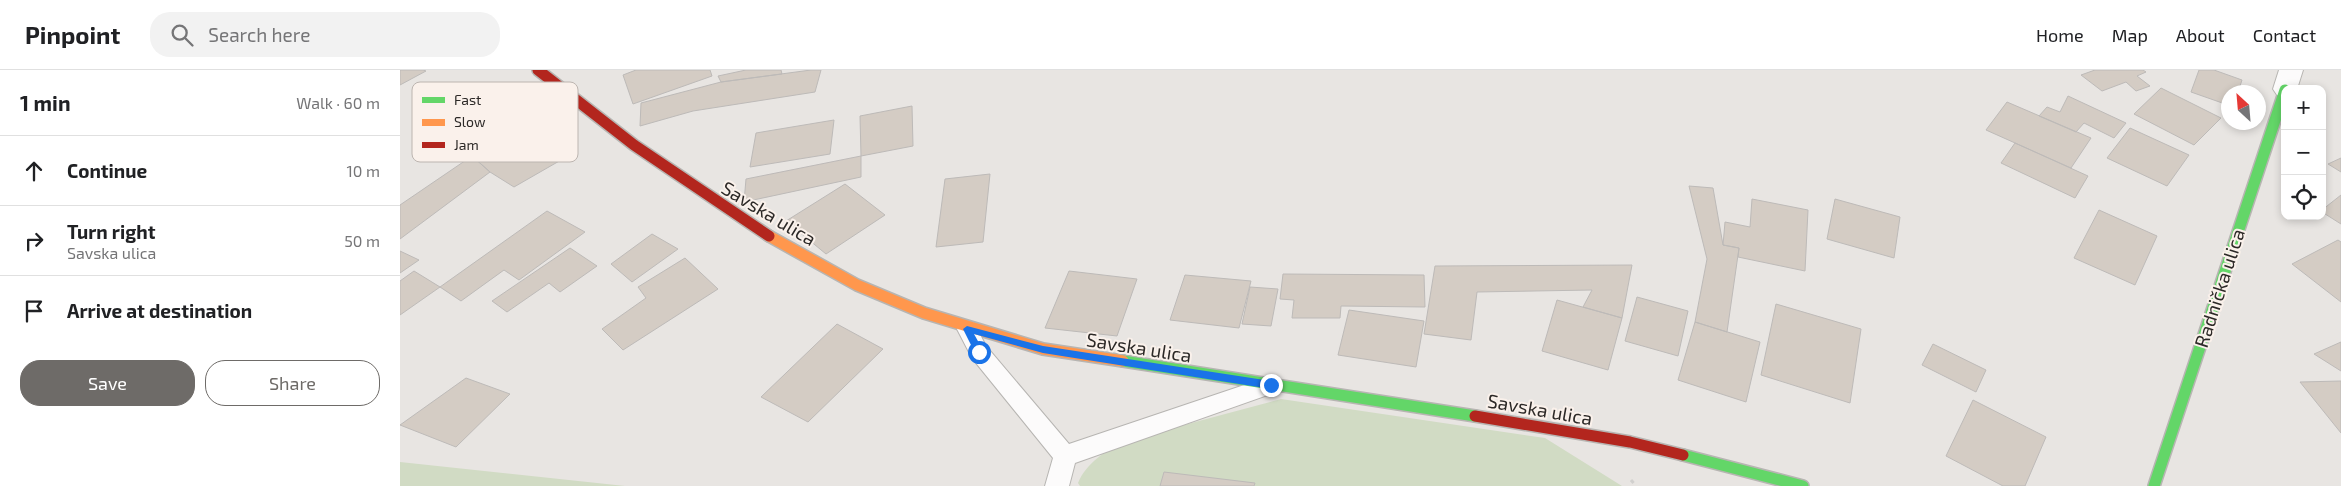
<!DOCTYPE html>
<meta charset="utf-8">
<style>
body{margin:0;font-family:"Exo 2",sans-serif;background:#f2f2f2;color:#202124}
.controls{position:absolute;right:15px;top:15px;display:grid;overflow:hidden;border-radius:10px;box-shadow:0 2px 8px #0003}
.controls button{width:45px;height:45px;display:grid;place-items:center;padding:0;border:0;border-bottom:1px solid #e0e0e0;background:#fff;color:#202124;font:25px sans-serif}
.compass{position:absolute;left:1821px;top:15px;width:45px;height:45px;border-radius:50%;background:#fff;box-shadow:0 2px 8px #0003;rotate:334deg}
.stop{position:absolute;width:15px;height:15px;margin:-11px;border:4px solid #1a73e8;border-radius:50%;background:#fff}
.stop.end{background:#1a73e8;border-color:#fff;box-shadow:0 1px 5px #0008}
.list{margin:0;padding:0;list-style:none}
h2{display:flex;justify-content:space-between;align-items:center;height:65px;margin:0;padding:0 20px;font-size:21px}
h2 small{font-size:16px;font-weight:400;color:#757577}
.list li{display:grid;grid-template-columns:32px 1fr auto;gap:15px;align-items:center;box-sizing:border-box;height:70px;padding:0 20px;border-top:1px solid #e0e0e0}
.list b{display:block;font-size:19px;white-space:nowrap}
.list p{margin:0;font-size:16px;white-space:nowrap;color:#757577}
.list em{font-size:16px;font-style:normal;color:#757577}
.actions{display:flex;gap:10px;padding:15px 20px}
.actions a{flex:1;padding:11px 0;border:1px solid #6e6b68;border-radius:20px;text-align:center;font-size:18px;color:#6e6b68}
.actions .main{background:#6e6b68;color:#fff}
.icon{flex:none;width:28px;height:28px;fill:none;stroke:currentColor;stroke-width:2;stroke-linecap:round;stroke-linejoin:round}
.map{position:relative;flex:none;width:1941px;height:416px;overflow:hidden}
header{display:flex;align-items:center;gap:30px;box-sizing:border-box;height:70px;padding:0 25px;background:#fff;border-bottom:1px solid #e0e0e0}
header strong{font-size:24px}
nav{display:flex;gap:28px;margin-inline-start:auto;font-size:18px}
.search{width:350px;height:45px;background:#f2f2f2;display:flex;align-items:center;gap:12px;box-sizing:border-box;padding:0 18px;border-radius:20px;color:#757577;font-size:19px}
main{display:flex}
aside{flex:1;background:#fff}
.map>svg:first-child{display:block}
.green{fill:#d1dbc4}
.building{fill:#d4ccc4;stroke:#bdbab8}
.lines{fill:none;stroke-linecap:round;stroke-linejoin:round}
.lane-casing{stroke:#b7b5b2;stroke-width:2}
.street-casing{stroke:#b7b5b2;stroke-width:2}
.fast-casing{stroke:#b7b5b2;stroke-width:14}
.slow-casing{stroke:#b7b5b2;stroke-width:14}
.jam-casing{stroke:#b7b5b2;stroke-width:14}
.path{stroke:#d1d0ce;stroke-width:3;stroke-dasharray:4 4;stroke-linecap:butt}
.lane{fill:#fcfbfb;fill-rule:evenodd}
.street{fill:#fcfbfb;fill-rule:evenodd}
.fast{stroke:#63d668;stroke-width:11}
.slow{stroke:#ff974d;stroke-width:11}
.jam{stroke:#b3261e;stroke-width:11}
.route{fill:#1a73e8}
.labels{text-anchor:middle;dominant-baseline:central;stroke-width:4;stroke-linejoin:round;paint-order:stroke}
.street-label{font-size:19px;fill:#2c2927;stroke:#faf1eb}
.key{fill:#faf1eb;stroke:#bcb5b0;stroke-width:1}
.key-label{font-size:14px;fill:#2c2927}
</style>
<header>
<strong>Pinpoint</strong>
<div class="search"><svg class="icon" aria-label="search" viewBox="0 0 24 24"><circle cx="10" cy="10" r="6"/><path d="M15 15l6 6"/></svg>Search here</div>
<nav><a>Home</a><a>Map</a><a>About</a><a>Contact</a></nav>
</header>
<main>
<aside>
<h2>1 min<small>Walk · 60 m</small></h2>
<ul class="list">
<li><svg class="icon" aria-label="ahead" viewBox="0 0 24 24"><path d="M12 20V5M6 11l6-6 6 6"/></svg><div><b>Continue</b></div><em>10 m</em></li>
<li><svg class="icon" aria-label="right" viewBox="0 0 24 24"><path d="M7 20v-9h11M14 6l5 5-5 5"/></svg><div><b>Turn right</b><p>Savska ulica</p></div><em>50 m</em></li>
<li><svg class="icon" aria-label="arrive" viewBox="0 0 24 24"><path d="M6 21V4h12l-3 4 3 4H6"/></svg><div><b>Arrive at destination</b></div></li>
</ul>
<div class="actions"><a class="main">Save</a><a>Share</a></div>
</aside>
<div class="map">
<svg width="1941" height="416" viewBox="0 0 1941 416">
<rect width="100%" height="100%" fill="#e8e5e2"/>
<!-- green -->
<path class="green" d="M881,329L1145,368L1222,416H680L678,413C687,392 705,382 724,371Z
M0,392L225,416H0Z"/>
<!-- building -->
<path class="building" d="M0,0H23L26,1L0,15Z
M236,0H310L312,6L233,34L223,5Z
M346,0H381L382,4L321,12L318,6Z
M411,0H421L415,22L293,41L240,56L241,33L321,12Z
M1695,0H1743L1746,2L1737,6L1750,16L1736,21L1726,12L1702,21L1681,5Z
M1799,0H1814L1842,10L1838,22H1828V35L1791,22Z
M1761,18L1821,48L1794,75L1734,44Z
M1668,26L1726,53L1714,68L1684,53L1676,62L1639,46L1647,37L1660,42Z
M1607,32L1691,68L1671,98L1586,60Z
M512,36L513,76L461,86L460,46Z
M434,50L430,84L350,97L356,63Z
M133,53L150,68L155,67L159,70L155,76L168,86L114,117L90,102L72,86Z
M1730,58L1789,85L1767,116L1707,88Z
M1615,73L1688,106L1675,128L1601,93Z
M72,86L90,102L0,169V135Z
M461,86V107L344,132L346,109Z
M1941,88V102L1928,94Z
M590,104L583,172L536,177L545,109Z
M445,114L485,145L426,184L386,151Z
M1289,116L1313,118L1323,175L1339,178L1327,262L1295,252L1307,189Z
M1941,125V154L1922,142V140Z
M1352,129L1408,140L1405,201L1338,187L1339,178L1323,175L1325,152L1350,157Z
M1435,129L1500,147L1494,188L1427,169Z
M1699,140L1757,166L1735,215L1674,188Z
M147,141L185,162L119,210L104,200L61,231L40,217Z
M252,164L278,179L232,212L211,194Z
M1938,170L1941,172V232L1892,194Z
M170,178L197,196L160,222L149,213L107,242L92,231Z
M0,181L19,190L0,203Z
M285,188L318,219L223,280L202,259L246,228L238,217Z
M1232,195L1222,248L1183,237L1192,220L1077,222L1071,270L1024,264L1035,196Z
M14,201L40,217L0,245V211Z
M669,201L737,209L717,266L645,258Z
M883,204L1024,205L1025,237L941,236L940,248H892L894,230L880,229Z
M785,205L851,211L839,258L770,250Z
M850,217L878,219L871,256L842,254Z
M1237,227L1288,241L1278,286L1225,271Z
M1157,230L1222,248L1208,300L1142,281Z
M1376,234L1461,259L1450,333L1361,305Z
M949,240L1024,251L1016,297L938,285Z
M1295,252L1360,272L1346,332L1278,310Z
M437,254L483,279L408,352L361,327Z
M1941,272V301L1914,284Z
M1533,274L1586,300L1576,322L1522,295Z
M66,308L110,324L56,377L0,355Z
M1941,311V363L1900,312Z
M1573,330L1646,367L1625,416H1603L1546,386Z
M764,402L855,413L854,416H760Z"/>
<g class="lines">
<!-- lane casing -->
<g class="lane-casing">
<path id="lane" d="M567,251L574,253L586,276L669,374L871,306L879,309L882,315L879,321L675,393L669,416H645L653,388L572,288L557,259L560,253Z"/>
</g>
<!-- street casing -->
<g class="street-casing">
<path id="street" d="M1879,0H1903L1897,19H1885V27L1877,25L1873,19Z"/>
</g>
<!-- fast casing -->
<g class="fast-casing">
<path id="fast" d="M723,291L1075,346
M1283,385L1403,416
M1754,416L1885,20"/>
</g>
<!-- slow casing -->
<g class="slow-casing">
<path id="slow" d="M369,166L457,215L524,243L643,279L723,291"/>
</g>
<!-- jam casing -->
<g class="jam-casing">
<path id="jam" d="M138,0L234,75L369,166
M1075,346L1230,372L1283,385"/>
</g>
<!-- path -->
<path class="path" d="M1231,410L1236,416"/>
<!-- lane -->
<use href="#lane" class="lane"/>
<!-- street -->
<use href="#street" class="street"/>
<!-- fast -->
<use href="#fast" class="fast"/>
<!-- slow -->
<use href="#slow" class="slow"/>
<!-- jam -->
<use href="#jam" class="jam"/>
</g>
<!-- route -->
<path class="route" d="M567,256L643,276L871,311L875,315L871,319L643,283L574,264L584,282L579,286L576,285L563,259Z"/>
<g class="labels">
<!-- street labels -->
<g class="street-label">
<text transform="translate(369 143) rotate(31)">Savska ulica</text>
<text transform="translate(1819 218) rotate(-72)">Radnička ulica</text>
<text transform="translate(739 277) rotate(9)">Savska ulica</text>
<text transform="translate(1140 339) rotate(10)">Savska ulica</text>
</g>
</g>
<!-- legend -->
<rect x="12" y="12" width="166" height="80" rx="8" class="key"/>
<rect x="22" y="27" width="23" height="6" fill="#63d668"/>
<rect x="22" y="49" width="23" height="7" fill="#ff974d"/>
<rect x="22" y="72" width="23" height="6" fill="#b3261e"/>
<g class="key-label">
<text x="54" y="35">Fast</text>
<text x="54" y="57">Slow</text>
<text x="54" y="80">Jam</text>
</g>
</svg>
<div class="controls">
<button>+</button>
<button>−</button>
<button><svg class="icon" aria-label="locate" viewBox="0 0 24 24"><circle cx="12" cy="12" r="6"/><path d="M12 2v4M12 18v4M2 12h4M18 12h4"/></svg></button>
</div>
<svg class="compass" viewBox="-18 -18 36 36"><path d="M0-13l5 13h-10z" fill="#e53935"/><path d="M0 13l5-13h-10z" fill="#757577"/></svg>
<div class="stop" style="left:579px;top:282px"></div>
<div class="stop end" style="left:871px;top:315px"></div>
</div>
</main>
